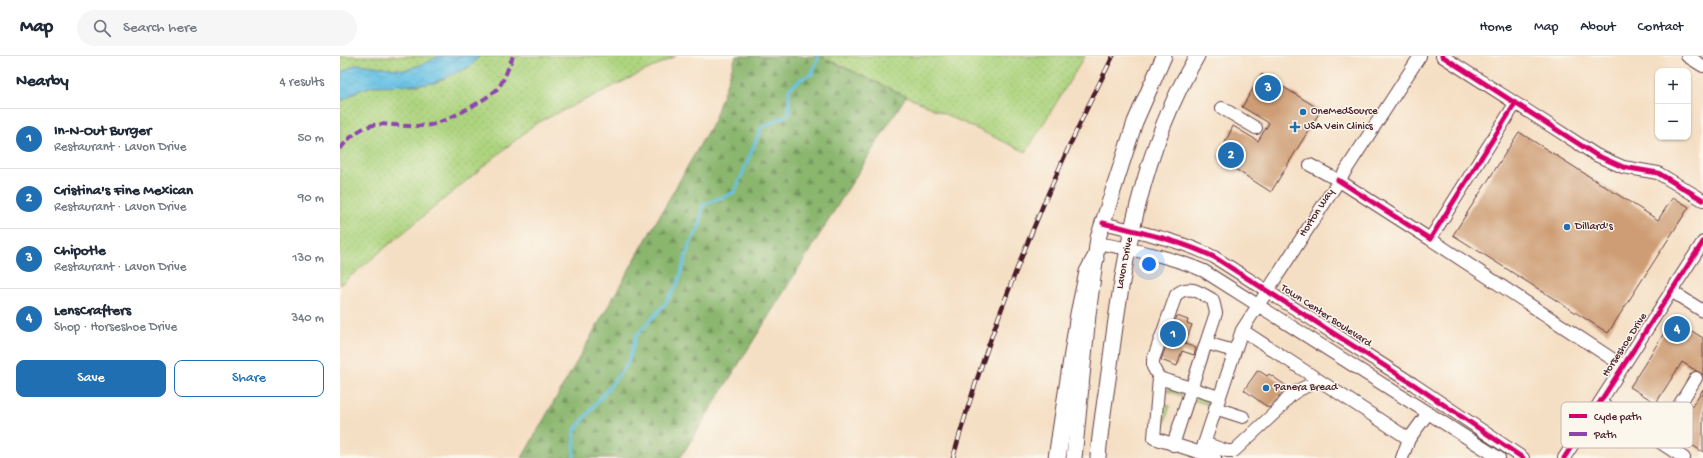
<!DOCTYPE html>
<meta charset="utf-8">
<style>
body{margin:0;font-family:"Gochi Hand",sans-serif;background:#f6f6f7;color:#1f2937}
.controls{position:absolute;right:12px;top:12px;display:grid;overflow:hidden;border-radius:8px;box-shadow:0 1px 3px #0004}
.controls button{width:36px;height:36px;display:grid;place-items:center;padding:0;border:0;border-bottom:1px solid #e0e1e3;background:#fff;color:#1f2937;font:20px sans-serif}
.you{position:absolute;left:809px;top:208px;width:14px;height:14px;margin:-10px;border:3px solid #fff;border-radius:50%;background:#1a73e8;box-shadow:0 0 0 6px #1a73e833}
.badge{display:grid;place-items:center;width:26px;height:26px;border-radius:50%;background:#1f6fb2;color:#fff;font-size:13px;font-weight:700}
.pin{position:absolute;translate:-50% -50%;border:2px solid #fff;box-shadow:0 1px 4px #0006}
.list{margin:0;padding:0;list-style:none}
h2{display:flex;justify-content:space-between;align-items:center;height:52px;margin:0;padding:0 16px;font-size:17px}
h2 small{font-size:13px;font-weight:400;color:#747a83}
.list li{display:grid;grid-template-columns:26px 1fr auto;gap:12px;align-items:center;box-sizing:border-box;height:60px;padding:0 16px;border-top:1px solid #e0e1e3}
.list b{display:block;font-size:15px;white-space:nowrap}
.list p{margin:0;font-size:13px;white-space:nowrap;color:#747a83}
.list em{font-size:13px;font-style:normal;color:#747a83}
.actions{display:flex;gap:8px;padding:12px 16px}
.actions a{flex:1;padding:9px 0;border:1px solid #1f6fb2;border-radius:8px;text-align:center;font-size:14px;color:#1f6fb2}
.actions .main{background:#1f6fb2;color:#fff}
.icon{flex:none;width:22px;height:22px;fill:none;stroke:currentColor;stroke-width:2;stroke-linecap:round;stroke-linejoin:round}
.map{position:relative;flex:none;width:1363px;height:402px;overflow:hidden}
header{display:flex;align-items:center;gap:24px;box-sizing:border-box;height:56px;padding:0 20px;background:#fff;border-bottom:1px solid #e0e1e3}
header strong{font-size:19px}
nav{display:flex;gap:22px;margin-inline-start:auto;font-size:14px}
.search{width:280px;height:36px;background:#f6f6f7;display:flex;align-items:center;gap:10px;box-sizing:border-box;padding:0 14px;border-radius:22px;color:#747a83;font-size:15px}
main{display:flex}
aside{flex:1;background:#fff}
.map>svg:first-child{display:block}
.grass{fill:url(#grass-dots);stroke:#7c7a55}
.forest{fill:url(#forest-firs);stroke:#6a6a4c}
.water{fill:url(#water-waves);stroke:#597088}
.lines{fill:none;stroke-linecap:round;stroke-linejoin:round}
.stream{stroke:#68c2e5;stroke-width:3}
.building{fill:#ce9d75}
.minor-casing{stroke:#643c42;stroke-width:14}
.major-casing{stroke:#643c42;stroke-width:17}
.highway-casing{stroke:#643c42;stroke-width:19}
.minor{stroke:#fff;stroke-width:12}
.major{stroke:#fff;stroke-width:15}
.highway{stroke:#fff;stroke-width:17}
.rail-casing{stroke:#4a1f2b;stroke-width:4.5}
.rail{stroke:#fbf7ec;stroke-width:3;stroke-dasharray:9;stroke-linecap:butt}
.quiet{stroke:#8e44ad;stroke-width:4;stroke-dasharray:8 4;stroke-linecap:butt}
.cycleway-casing{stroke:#fbf7ec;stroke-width:8}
.cycleway{stroke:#d6006c;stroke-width:5}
.poi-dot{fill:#1f6fb2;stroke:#fbf7ec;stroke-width:1.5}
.labels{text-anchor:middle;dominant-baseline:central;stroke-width:3;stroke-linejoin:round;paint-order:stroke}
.poi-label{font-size:11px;fill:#4a1f2b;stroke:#fbf7ec;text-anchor:start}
.street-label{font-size:11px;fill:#4a1f2b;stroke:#fbf7ec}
.key{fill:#fbf7ec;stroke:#c6b6b2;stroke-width:1}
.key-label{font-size:11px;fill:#4a1f2b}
</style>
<header>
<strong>Map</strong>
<div class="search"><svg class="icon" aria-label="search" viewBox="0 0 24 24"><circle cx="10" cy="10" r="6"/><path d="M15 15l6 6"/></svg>Search here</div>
<nav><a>Home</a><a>Map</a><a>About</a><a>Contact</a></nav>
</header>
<main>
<aside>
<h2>Nearby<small>4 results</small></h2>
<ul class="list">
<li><span class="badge">1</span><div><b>In-N-Out Burger</b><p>Restaurant · Lavon Drive</p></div><em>50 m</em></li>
<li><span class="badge">2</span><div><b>Cristina's Fine Mexican</b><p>Restaurant · Lavon Drive</p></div><em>90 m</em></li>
<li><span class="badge">3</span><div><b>Chipotle</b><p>Restaurant · Lavon Drive</p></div><em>130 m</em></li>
<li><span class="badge">4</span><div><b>LensCrafters</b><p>Shop · Horseshoe Drive</p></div><em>340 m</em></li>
</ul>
<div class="actions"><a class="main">Save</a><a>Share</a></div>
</aside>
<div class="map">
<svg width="1363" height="402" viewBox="0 0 1363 402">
<defs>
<pattern id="grass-dots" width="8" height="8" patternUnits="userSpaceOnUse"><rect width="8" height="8" fill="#add47f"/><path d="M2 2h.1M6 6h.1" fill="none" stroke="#96b66e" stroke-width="1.8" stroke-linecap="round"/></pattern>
<pattern id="forest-firs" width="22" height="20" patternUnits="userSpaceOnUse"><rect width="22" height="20" fill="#8ab66e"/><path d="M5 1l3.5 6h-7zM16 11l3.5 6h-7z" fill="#73935b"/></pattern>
<pattern id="water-waves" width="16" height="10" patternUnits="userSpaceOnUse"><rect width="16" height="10" fill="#68c2e5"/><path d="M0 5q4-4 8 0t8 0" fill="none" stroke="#5ca6c5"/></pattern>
</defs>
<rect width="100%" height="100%" fill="#fbf7ec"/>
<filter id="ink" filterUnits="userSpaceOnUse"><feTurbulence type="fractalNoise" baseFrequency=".025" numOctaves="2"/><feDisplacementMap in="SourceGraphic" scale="8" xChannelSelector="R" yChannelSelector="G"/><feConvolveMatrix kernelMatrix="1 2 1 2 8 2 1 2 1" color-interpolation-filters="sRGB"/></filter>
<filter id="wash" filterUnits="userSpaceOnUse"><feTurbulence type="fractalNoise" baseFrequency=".012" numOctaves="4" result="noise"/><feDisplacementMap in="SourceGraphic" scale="16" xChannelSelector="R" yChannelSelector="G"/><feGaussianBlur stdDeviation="0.9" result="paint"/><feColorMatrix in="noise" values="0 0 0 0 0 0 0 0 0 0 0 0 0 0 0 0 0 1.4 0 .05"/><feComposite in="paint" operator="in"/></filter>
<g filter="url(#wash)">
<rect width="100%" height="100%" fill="#f5dfc4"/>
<!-- grass -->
<path class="grass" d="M0,0H336L195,68L0,229Z
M480,0H745L686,96Z
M829,332L840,336L842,340L826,335Z
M856,341L867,345L869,349L853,344Z
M822,348L830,350L822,375L829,378L828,380L820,378Z"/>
<!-- forest -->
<path class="forest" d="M396,0H480L566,40L340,402H182L374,64Z"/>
<!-- water -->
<path class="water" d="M99,0H139L131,10L94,27L76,29L32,30L18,35L0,46V17L17,8L66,14L86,7Z"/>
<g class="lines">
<!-- stream -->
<path class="stream" d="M234,402L235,374L288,307L296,280L324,249L338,227L350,187L359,172L363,149L395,136L421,72L449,58V33L461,23L472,18L479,0"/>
</g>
<g id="blocks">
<!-- building -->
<path class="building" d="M922,18L981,54L931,136L878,102L893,70L918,85L929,67L902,51Z
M1179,76L1318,164L1333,141L1349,151L1268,277L1113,179Z
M837,260L848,264L847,267L852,269L845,288L856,292L854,299L842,295L837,310L821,304Z
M1333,263L1363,282V319L1342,306L1316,347L1290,331Z
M918,314L927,320L929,318L948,331L929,352L904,334Z
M1363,333V396L1334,378Z"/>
</g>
</g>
<g filter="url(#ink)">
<use href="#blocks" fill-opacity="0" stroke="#643c42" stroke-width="1"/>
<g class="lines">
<!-- minor casing -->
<g class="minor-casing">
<path id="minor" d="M1102,0L1256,99L1283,111L1318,117L1363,144
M1347,0L1363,10
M882,52L916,72
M970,109L998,124L1090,183L1175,48
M763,167C802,177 837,183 874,201L1073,328L1183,402
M1090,183L1283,310
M758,187C794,194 830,200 864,215L1159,402
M1331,235L1363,255
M902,274L1069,383L1088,357
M866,287L876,257L873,244C861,237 848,227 836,239L813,304V311L819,322L814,382L861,397L902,274L1080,0
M819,322L879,341
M1260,347L1344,402
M875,352L903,361
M1317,385L1356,322
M864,387L887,395H894L941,351C948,340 956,335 967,330
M833,389L866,287L894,295
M861,397L875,402
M1062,402L1069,383
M1224,402L1363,186"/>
</g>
<!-- major casing -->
<g class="major-casing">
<path id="major" d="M734,402L748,259L758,182L795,66L824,0
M758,402C760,371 766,340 770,309C783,203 802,93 857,0"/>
</g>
<!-- highway casing -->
<g class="highway-casing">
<path id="highway" d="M717,402L739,258L748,216L755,203"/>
</g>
<!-- minor -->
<use href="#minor" class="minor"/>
<!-- major -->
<use href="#major" class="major"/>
<!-- highway -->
<use href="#highway" class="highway"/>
<!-- rail casing -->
<g class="rail-casing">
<path id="rail" d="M613,402C651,266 709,125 773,0"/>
</g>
<!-- rail -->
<use href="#rail" class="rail"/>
<!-- quiet -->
<path class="quiet" d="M0,93C32,53 48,75 90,69C103,67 151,42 159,31C165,22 169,10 173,0"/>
<!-- cycleway casing -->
<g class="cycleway-casing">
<path id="cycleway" d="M1102,0L1256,99L1283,111L1318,117L1363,144
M998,124L1090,183L1175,48
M763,167C802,177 837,183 874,201L1073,328L1183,402
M1224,402L1363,186"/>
</g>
<!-- cycleway -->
<use href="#cycleway" class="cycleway"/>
</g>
</g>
<!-- markers -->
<g class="poi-dot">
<circle cx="963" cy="56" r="4"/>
<path d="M953 65h4v4h4v4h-4v4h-4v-4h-4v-4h4z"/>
<circle cx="1227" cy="171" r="4"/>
<circle cx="926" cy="332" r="4"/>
</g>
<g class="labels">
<!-- poi labels -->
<g class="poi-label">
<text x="971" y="56">OneMedSource</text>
<text x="964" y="71">USA Vein Clinics</text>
<text x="1235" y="171">Dillard's</text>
<text x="934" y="332">Panera Bread</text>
</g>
<!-- street labels -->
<g class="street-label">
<text transform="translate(977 157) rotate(-57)">Horton Way</text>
<text transform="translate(785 207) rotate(-79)">Lavon Drive</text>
<text transform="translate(986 260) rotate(33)">Town Center Boulevard</text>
<text transform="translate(1285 289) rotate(-57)">Horseshoe Drive</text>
</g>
</g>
<!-- legend -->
<rect x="1221" y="346" width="132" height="46" rx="6" class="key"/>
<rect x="1229" y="358" width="18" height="4" fill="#d6006c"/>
<rect x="1229" y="376" width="18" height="4" fill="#8e44ad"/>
<g class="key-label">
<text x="1254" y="364">Cycle path</text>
<text x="1254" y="382">Path</text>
</g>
</svg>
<div class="controls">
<button>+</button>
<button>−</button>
</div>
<div class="you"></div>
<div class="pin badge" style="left:833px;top:278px">1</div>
<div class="pin badge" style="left:891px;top:99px">2</div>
<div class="pin badge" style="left:928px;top:32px">3</div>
<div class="pin badge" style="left:1337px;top:273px">4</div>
</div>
</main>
